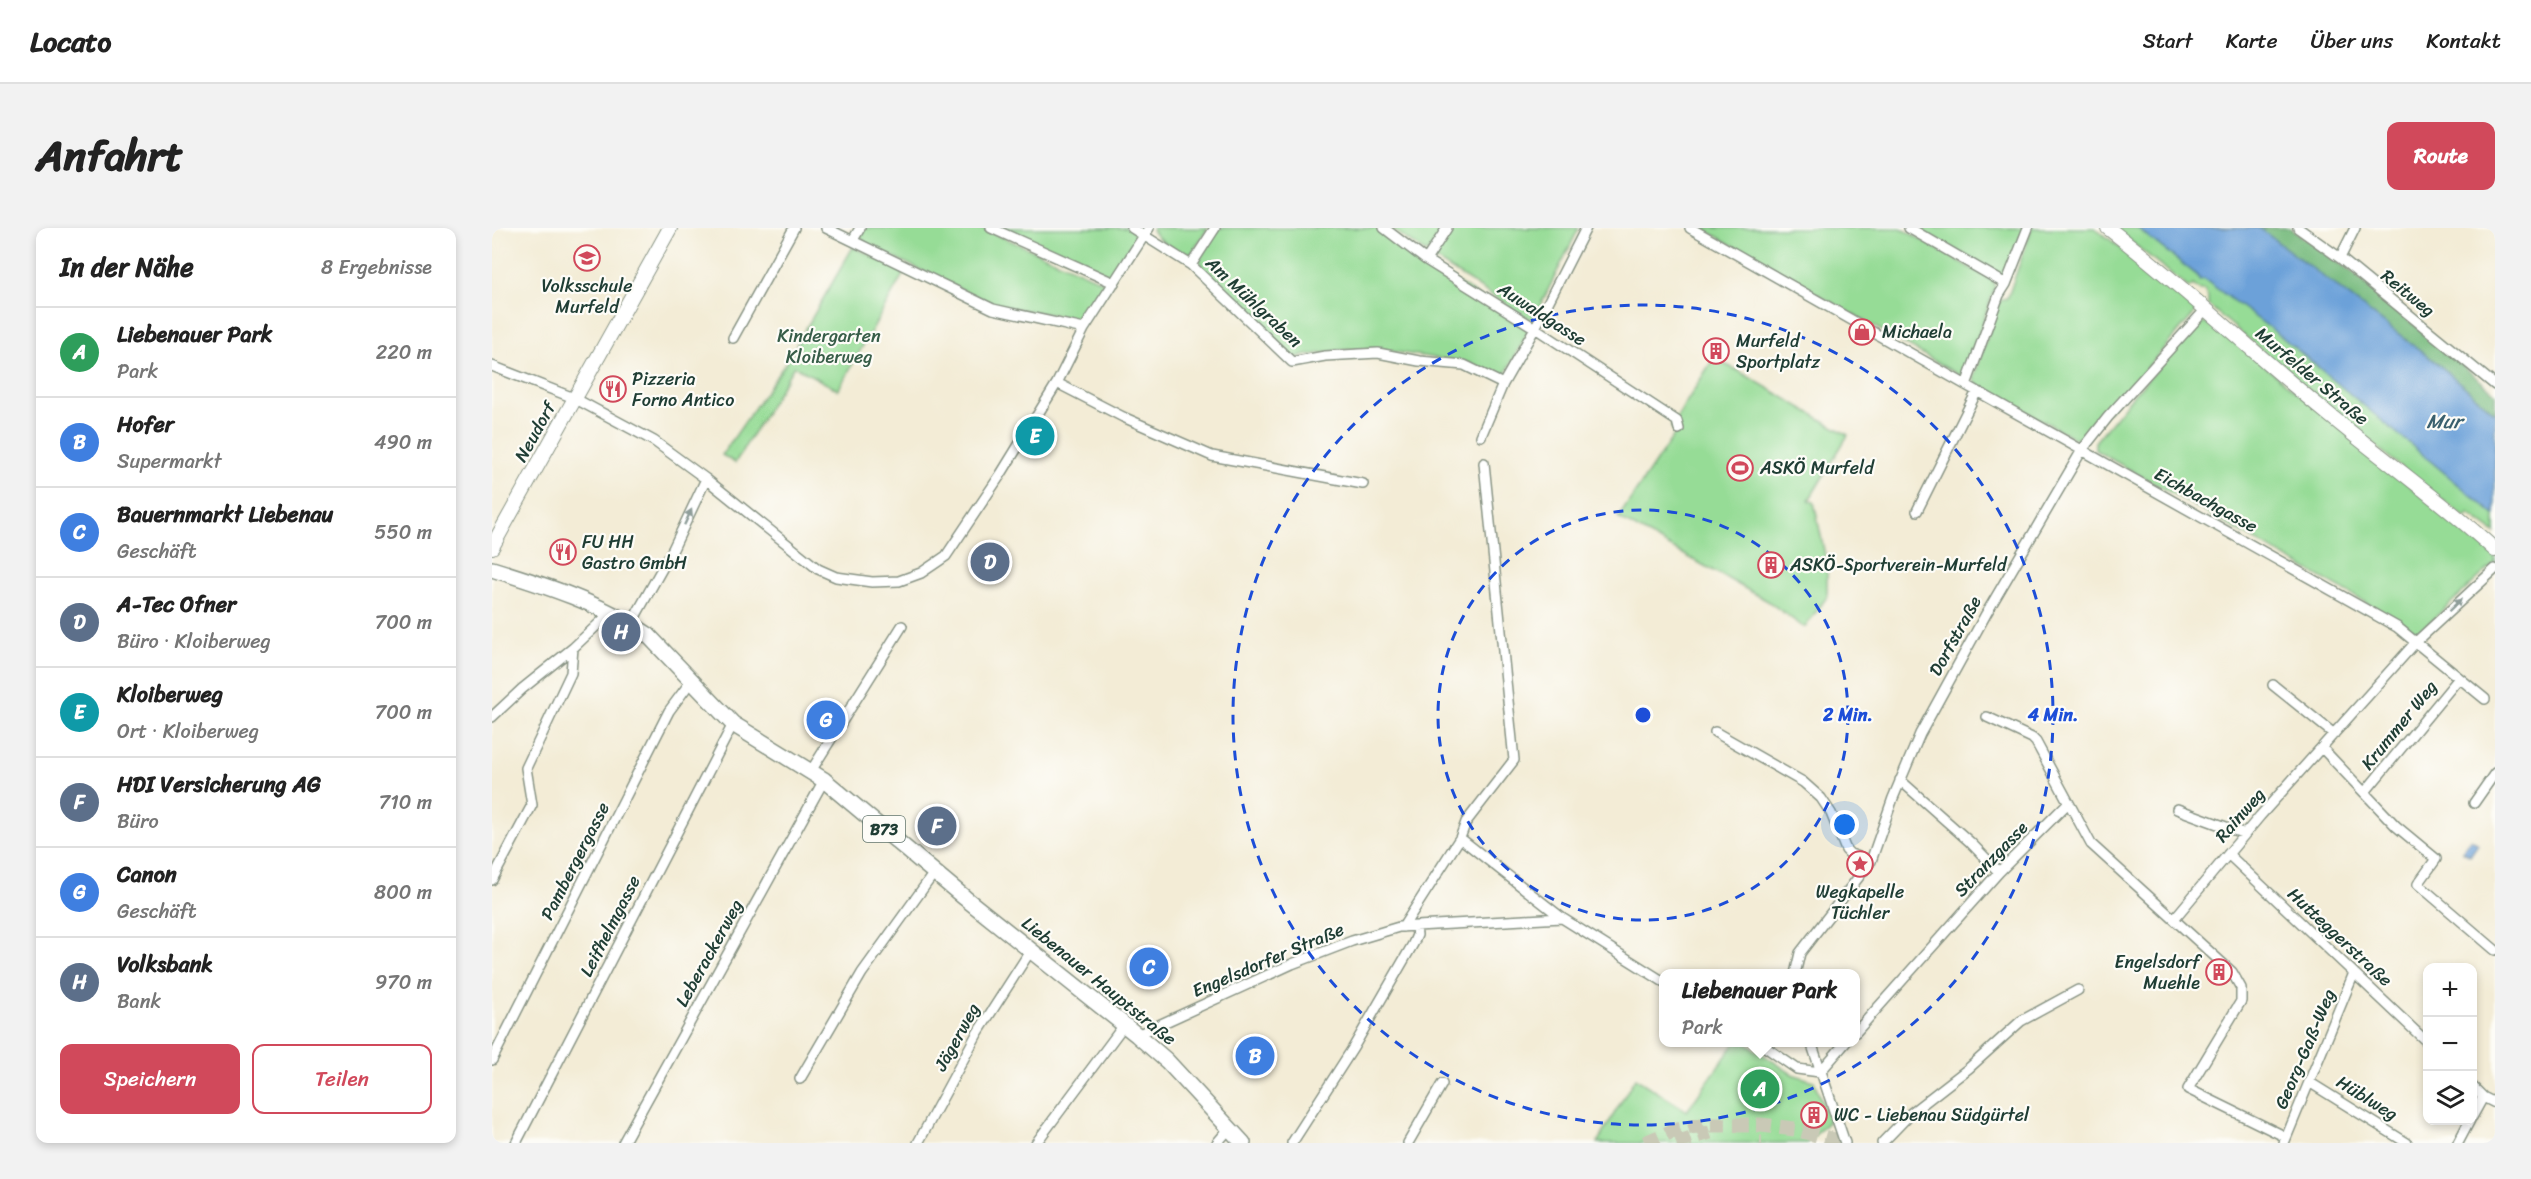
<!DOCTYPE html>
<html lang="de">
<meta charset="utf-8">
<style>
body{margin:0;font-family:Sriracha,sans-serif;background:#f2f2f2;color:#222}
.controls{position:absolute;right:18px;bottom:18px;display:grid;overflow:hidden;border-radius:12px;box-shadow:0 3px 9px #0003}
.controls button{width:54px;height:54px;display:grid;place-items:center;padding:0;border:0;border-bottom:2px solid #e0e0e0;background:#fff;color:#222;font:30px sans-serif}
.you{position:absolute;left:1353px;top:597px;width:21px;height:21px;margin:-15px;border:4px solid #fff;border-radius:50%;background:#1a73e8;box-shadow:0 0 0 9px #1a73e833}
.badge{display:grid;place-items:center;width:39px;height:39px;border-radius:50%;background:#d1495b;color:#fff;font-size:20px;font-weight:700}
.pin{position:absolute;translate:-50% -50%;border:3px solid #fff;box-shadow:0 2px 6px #0006}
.popup{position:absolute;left:1167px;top:741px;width:201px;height:78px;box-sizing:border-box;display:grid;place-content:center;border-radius:12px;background:#fff;filter:drop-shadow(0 2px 4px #0005);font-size:20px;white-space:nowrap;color:#767676}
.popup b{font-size:22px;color:#222}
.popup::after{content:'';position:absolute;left:50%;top:100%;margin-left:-12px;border:12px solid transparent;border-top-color:#fff}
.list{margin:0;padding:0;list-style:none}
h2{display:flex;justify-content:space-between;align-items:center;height:78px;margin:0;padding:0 24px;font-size:26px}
h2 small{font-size:20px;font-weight:400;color:#767676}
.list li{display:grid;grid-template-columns:39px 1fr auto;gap:18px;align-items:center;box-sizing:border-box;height:90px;padding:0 24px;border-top:2px solid #e0e0e0}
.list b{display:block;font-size:22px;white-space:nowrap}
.list p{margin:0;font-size:20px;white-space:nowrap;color:#767676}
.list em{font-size:20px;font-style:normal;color:#767676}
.actions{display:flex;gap:12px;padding:18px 24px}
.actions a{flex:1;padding:14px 0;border:2px solid #d1495b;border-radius:12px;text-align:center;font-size:21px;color:#d1495b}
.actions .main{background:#d1495b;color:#fff}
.icon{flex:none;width:33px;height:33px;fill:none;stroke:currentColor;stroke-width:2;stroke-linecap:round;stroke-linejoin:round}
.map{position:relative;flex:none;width:2003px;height:915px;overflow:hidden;border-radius:12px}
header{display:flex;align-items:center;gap:36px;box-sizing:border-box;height:84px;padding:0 30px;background:#fff;border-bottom:2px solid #e0e0e0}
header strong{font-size:28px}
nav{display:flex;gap:33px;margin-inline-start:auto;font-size:21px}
.intro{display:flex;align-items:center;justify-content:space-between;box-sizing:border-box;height:144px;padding:0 36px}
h1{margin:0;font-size:42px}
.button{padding:15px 27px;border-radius:12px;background:#d1495b;color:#fff;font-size:21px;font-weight:700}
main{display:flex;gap:36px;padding:0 36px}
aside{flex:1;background:#fff;border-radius:12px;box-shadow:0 3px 9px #0003}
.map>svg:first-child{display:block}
.green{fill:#96dc96;stroke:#5a8c65;stroke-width:1.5}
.forest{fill:#78bc7f;stroke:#4c7c5a;stroke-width:1.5}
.water{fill:#6ca1d9;stroke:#466f86;stroke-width:1.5}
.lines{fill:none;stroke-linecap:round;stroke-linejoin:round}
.primary-tunnel{stroke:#c9c9b6;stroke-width:15;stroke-dasharray:15 8;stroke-linecap:butt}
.street-casing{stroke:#899485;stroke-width:12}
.secondary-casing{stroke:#899485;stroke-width:16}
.primary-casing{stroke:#899485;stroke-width:18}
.street{stroke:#fff;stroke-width:9}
.secondary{stroke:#fff;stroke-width:14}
.primary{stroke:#fff;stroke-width:15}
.oneway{fill:#8f9e9a}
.ring{fill:none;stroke:#1d4ed8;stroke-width:3;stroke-dasharray:10 8}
.labels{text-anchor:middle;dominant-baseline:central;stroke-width:4.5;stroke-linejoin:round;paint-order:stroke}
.shield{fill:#fdfcf7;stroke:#62766e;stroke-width:1.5}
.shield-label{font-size:16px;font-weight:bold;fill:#1f3d34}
.poi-label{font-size:18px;fill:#1f3d34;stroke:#fdfcf7;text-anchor:start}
.street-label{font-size:18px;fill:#1f3d34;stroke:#fdfcf7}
.park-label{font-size:18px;fill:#375d48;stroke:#fdfcf7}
.water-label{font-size:20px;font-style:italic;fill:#3a606e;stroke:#fdfcf7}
.centre{fill:#1d4ed8;stroke:#fdfcf7;stroke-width:3}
.ring-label{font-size:18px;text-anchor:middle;font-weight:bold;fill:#1d4ed8;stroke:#fdfcf7;stroke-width:4.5;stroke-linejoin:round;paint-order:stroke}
</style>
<header>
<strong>Locato</strong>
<nav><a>Start</a><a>Karte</a><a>Über uns</a><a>Kontakt</a></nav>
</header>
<div class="intro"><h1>Anfahrt</h1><a class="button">Route</a></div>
<main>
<aside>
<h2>In der Nähe<small>8 Ergebnisse</small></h2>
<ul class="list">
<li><span class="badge" style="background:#2e9e5b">A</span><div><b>Liebenauer Park</b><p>Park</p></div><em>220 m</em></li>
<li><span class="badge" style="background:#3f7fe0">B</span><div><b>Hofer</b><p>Supermarkt</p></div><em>490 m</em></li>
<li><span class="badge" style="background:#3f7fe0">C</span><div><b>Bauernmarkt Liebenau</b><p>Geschäft</p></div><em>550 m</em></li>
<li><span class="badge" style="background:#5c6f8a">D</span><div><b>A-Tec Ofner</b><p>Büro · Kloiberweg</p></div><em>700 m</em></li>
<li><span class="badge" style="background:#0f9aa8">E</span><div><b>Kloiberweg</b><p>Ort · Kloiberweg</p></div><em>700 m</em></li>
<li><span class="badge" style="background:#5c6f8a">F</span><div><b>HDI Versicherung AG</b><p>Büro</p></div><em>710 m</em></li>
<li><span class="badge" style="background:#3f7fe0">G</span><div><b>Canon</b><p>Geschäft</p></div><em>800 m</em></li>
<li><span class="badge" style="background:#5c6f8a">H</span><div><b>Volksbank</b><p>Bank</p></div><em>970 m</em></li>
</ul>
<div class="actions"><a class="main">Speichern</a><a>Teilen</a></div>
</aside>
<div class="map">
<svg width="2003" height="915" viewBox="0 0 2003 915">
<rect width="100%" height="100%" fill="#fdfcf7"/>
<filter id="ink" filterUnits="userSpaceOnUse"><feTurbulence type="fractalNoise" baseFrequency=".0167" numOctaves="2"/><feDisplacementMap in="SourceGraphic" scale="12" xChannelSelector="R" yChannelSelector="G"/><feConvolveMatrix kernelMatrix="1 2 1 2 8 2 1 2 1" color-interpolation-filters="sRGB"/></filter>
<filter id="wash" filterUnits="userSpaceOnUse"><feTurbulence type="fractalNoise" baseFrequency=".008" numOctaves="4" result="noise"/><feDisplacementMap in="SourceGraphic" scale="24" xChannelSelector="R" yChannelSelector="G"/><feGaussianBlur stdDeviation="1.35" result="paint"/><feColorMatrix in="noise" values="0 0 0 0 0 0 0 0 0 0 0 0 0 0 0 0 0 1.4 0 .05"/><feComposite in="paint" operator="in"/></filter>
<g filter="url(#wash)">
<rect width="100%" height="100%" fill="#f3ecd6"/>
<!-- green -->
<path class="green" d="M372,0H490L612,54L613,57L593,87L586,91L502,77L372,15L368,6Z
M507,0H636L642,4L643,11L619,46L614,48Z
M661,0H716L700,25C687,26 667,14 660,2Z
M727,0H886L928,31L1038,100L1013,147L1008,149L977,135L884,121L849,122L805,129L797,128L710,42L707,29Z
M898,0H953L937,23L933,24Z
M957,0H1087L1042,90L1037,91L941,30L943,20Z
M1210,0H1409L1501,53L1503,59L1473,145L1467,147Z
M1424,0H1532L1516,46L1511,48Z
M1540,0H1603L1703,78V85L1592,211L1586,212L1483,155L1482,149L1507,74L1516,69Z
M1622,0H1645L1706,48L1707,51H1712L1790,109L2003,287V305L1977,286L1974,290L1923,251L1716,77V69L1712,62H1707L1701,57L1697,60Z
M361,19L413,43L346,162L302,138L243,235L230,227L295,133Z
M1721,95L2003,328V335L1928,403H1924L1603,222V214L1643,165L1706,96Z
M1221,131L1245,142L1356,207L1317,272L1322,274L1335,337V369L1314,398H1310L1274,372L1126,290L1184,204L1179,199Z
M1243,815H1253L1300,846L1322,853L1337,893L1315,915H1105L1143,850L1195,883Z"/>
<!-- forest -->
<path class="forest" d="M1767,0H1797L1860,44L2003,165V185L1945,135Z"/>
<!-- water -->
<path class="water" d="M1645,0H1767L1945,135L2003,185V287L1790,109L1712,51L1707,52L1706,48Z
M1979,611L1986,616L1978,628L1970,623Z"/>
</g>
<g filter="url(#ink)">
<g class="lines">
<!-- primary-tunnel -->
<path class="primary-tunnel" d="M1153,915L1181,903L1209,897H1269L1303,901L1353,915
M1184,915L1218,904
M1268,915H1270"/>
<!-- street casing -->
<g class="street-casing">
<path id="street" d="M334,0L501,81L592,101
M499,0L622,55
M640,0L699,37L800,134L833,128L886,125L927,133L972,137L1011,156L989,208
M892,0L934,32L1043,100L1185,193L1187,201
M1198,0L1474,157L1905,399L1993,471
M1417,0L1514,56L1536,0
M1806,0L1848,30L2003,157
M361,12L368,0
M1848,30L1863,0
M934,32L955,0
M699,37L723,0
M241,110L302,0
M0,138L82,170L162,213L214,251L326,341L344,349L380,354L407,353L429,345L454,328L509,246L565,155L592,101L657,0
M565,155L631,189L720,228L871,256
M1011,156L1043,100L1094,0
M1474,157L1507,67L1514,56
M1425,283L1485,163
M139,396L181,321L214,251
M1781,457L1842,506
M0,489L30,461L81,420L117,386
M1495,489L1540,510L1544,514L1599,616L1740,744L1749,760V773L1696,861L1794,909
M1223,504L1311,554L1329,570L1339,585L1354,622L1358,626L1379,633
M1830,520L1904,598L1944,631L1926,656L2003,722
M319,543L410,398
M1408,552L1478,614L1507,644
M1873,564L1967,450
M1982,575L2003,545
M1685,581L1753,606
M968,610L1070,690
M1736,626L1936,815
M0,652L40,577L34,540L79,445L81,420
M1682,691L1768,588L1924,414L2003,341
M911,699L968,610L974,594L1022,532L992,235
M1303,746L1308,725L1379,633L1401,570L1428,506L1494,386L1590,222L1616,189L1714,81
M1364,804L1507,644L1576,575
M645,807L800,736L860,713L907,699L1070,690L1172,754
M1266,814L1305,841L1328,844
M1319,814L1353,915
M0,832L177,483L200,452
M1328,844L1354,814
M308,851L370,745L442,645
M1817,854L1915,915
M1980,858L1991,869L2003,875
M1980,889L1991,869
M24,915L241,496
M131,915L332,552
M426,915L485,806L539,722
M544,915L632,797
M725,915L737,901
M800,915L861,820L921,716L925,707L924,699
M916,915L950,856
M1390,915L1419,885L1477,840L1529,793L1586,762
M1792,915L1862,745
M1966,915L1978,892"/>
</g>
<!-- secondary casing -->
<g class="secondary-casing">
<path id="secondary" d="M1616,0C1690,57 1757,121 1829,180C1886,228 1948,271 2003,322
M0,319L178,0"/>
</g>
<!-- primary casing -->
<g class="primary-casing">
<path id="primary" d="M0,341C52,357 111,376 156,407L241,496L332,552L473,670L645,807L675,833L751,915"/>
</g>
<!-- street -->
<use href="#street" class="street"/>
<!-- secondary -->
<use href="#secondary" class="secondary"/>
<!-- primary -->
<use href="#primary" class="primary"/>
</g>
<!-- one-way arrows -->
<defs><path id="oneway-solid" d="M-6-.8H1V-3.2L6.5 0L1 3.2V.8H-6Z" transform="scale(1.5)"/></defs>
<g class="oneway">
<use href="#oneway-solid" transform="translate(196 289) rotate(-65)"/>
<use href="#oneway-solid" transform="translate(1963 377) rotate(-44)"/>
</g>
</g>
<!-- distance rings -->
<g class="ring">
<circle cx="1151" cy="487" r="205"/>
<circle cx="1151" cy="487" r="410"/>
</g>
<!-- icons -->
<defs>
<g id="school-ring" transform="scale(1.35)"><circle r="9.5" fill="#fdfcf7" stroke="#d1495b" stroke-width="1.5"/><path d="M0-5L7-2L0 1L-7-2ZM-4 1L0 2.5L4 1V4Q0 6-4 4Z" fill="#d1495b"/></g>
<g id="shop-ring" transform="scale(1.35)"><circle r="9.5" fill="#fdfcf7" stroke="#d1495b" stroke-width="1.5"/><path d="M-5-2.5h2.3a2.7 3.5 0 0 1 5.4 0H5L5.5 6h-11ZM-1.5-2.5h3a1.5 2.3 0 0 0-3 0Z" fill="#d1495b"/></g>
<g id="building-ring" transform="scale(1.35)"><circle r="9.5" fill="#fdfcf7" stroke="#d1495b" stroke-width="1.5"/><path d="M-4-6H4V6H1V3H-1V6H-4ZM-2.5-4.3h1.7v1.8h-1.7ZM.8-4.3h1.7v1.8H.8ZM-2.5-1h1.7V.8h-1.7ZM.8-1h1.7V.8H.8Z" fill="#d1495b"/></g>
<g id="restaurant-ring" transform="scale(1.35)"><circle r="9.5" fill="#fdfcf7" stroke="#d1495b" stroke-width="1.5"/><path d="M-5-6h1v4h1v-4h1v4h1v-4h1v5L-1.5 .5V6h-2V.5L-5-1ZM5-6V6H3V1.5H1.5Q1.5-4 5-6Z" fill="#d1495b"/></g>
<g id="stadium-ring" transform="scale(1.35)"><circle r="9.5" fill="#fdfcf7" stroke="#d1495b" stroke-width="1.5"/><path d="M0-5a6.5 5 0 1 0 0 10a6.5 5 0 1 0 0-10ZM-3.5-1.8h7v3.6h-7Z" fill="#d1495b"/></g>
<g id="sight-ring" transform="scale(1.35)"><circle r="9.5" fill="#fdfcf7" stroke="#d1495b" stroke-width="1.5"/><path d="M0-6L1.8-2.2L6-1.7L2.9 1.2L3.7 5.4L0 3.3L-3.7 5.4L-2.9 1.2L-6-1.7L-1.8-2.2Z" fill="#d1495b"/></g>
</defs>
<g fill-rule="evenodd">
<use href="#school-ring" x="95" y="30"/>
<use href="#shop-ring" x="1370" y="104"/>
<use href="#building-ring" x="1224" y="123"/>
<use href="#restaurant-ring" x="121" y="161"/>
<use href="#stadium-ring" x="1248" y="240"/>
<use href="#restaurant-ring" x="71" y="324"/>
<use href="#building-ring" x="1279" y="337"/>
<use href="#sight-ring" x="1368" y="636"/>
<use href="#building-ring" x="1727" y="744"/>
<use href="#building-ring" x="1322" y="887"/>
</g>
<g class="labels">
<!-- shield labels -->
<rect class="shield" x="371" y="588" width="42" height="26" rx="4.5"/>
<g class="shield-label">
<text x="392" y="601">B73</text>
</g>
<!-- poi labels -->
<g class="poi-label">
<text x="95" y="58" text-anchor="middle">Volksschule<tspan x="95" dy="21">Murfeld</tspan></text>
<text x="1390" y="104">Michaela</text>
<text x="1244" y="113">Murfeld<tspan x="1244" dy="21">Sportplatz</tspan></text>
<text x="140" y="151">Pizzeria<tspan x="140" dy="21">Forno Antico</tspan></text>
<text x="1268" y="240">ASKÖ Murfeld</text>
<text x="90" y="314">FU HH<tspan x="90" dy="21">Gastro GmbH</tspan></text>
<text x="1298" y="337">ASKÖ-Sportverein-Murfeld</text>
<text x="1368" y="664" text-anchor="middle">Wegkapelle<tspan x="1368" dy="21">Tüchler</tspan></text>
<text x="1708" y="734" text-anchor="end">Engelsdorf<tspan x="1708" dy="21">Muehle</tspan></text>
<text x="1342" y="887">WC - Liebenau Südgürtel</text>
</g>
<!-- street labels -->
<g class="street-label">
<text transform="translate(1916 65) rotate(39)">Reitweg</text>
<text transform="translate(762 74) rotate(43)">Am Mühlgraben</text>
<text transform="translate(1050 86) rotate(33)">Auwaldgasse</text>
<text transform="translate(1820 148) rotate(40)">Murfelder Straße</text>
<text transform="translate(43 204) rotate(-61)">Neudorf</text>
<text transform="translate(1714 272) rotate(29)">Eichbachgasse</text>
<text transform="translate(1463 408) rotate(-61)">Dorfstraße</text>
<text transform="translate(1907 497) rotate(-51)">Krummer Weg</text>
<text transform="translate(1748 587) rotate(-49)">Rainweg</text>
<text transform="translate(1499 631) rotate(-46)">Stranzgasse</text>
<text transform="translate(83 633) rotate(-63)">Pambergergasse</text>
<text transform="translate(118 698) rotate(-63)">Leifhelmgasse</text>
<text transform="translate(1848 709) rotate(43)">Hutteggerstraße</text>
<text transform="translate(217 725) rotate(-61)">Leberackerweg</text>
<text transform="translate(776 732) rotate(-23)">Engelsdorfer Straße</text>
<text transform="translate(607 753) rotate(39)">Liebenauer Hauptstraße</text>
<text transform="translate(465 809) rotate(-61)">Jägerweg</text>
<text transform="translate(1813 821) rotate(-67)">Georg-Gaß-Weg</text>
<text transform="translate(1875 870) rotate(32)">Hüblweg</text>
</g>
<!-- park labels -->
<g class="park-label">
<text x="337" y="108">Kindergarten<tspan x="337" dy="21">Kloiberweg</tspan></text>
</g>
<!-- water labels -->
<g class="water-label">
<text x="1952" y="193">Mur</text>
</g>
</g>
<circle cx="1151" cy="487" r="9" class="centre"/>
<g class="ring-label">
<text x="1356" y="493">2 Min.</text>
<text x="1561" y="493">4 Min.</text>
</g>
</svg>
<div class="controls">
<button>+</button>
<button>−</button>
<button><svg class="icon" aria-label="layers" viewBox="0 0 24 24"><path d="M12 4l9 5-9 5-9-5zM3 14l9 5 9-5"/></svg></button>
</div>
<div class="you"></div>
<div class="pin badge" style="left:1268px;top:861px;background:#2e9e5b">A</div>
<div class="popup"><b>Liebenauer Park</b>Park</div>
<div class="pin badge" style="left:763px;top:828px;background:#3f7fe0">B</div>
<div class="pin badge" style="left:657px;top:739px;background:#3f7fe0">C</div>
<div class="pin badge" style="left:498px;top:334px;background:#5c6f8a">D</div>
<div class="pin badge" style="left:543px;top:208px;background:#0f9aa8">E</div>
<div class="pin badge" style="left:445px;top:598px;background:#5c6f8a">F</div>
<div class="pin badge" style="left:334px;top:492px;background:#3f7fe0">G</div>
<div class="pin badge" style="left:129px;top:404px;background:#5c6f8a">H</div>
</div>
</main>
